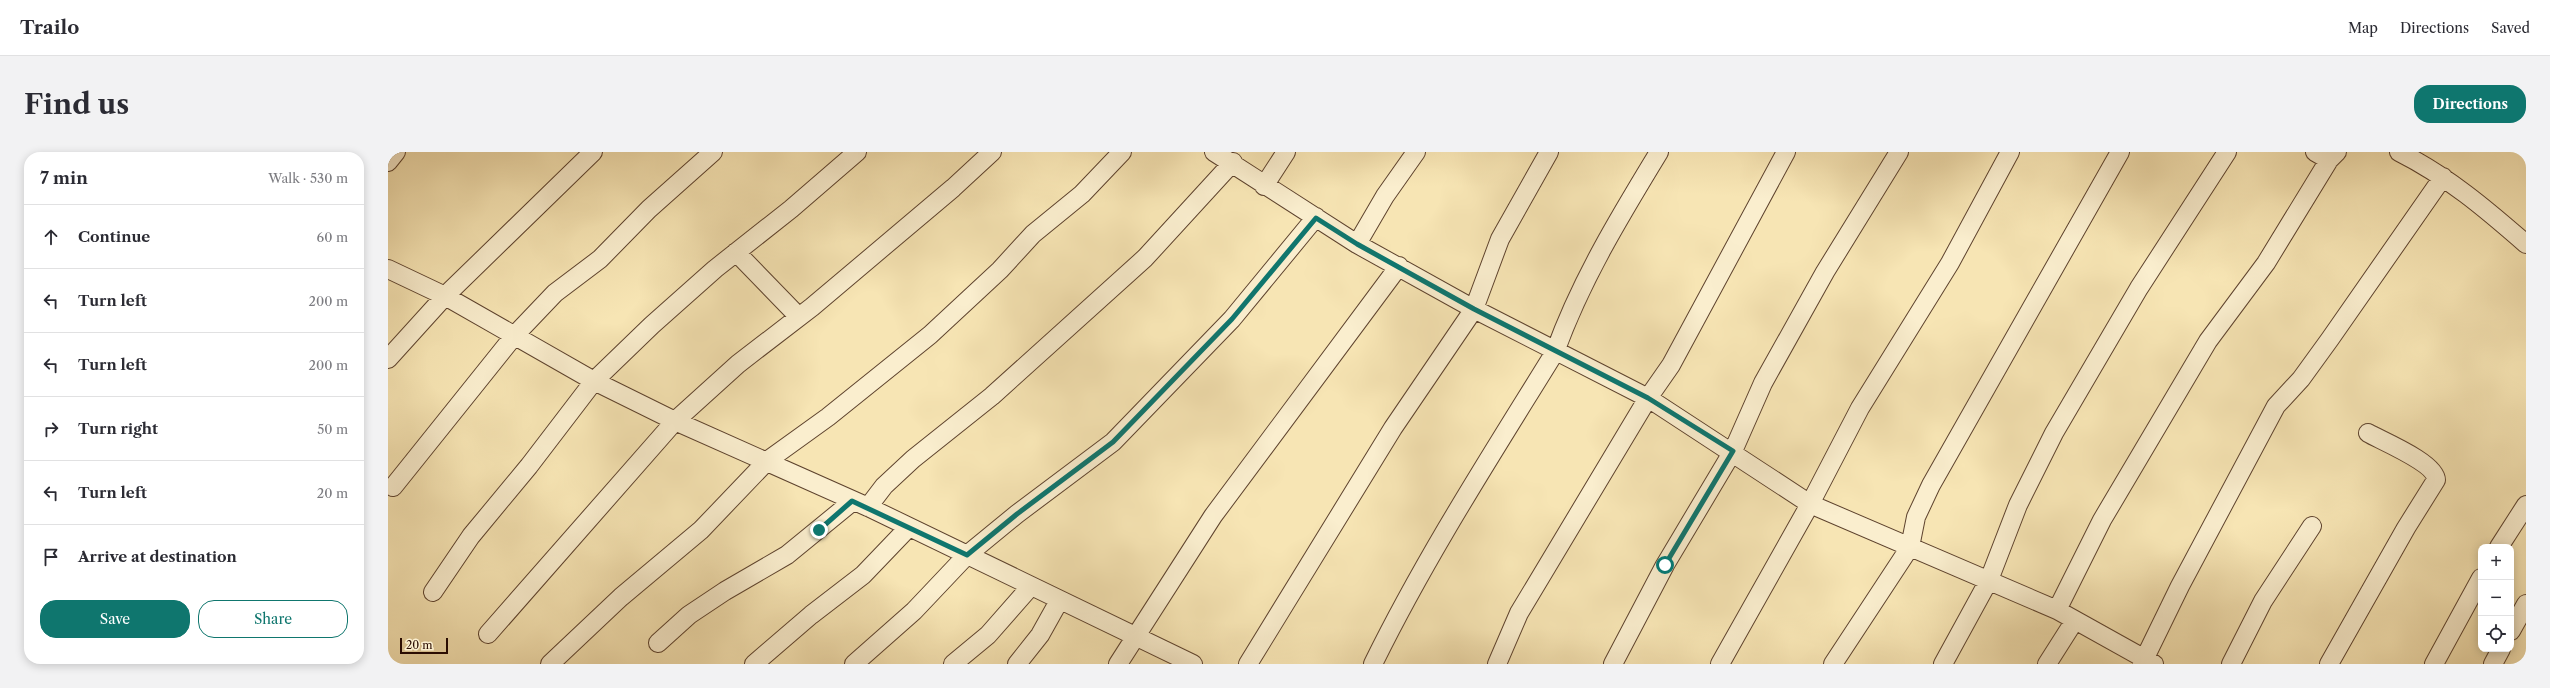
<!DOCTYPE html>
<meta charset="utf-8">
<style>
body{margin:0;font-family:"Libre Caslon Text",serif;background:#f2f2f3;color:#2b2b33}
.controls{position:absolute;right:12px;bottom:12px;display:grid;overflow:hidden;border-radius:8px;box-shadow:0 2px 10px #0003}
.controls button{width:36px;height:36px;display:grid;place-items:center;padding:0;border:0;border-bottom:1px solid #e1e1e2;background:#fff;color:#2b2b33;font:20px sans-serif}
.scale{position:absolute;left:12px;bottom:10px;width:48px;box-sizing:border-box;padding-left:4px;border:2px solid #2b0d02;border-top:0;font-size:11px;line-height:14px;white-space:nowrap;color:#2b0d02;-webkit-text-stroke:3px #faeece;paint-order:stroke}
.stop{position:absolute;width:12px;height:12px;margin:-9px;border:3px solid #0f766e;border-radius:50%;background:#fff}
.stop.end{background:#0f766e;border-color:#fff;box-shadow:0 1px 4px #0008}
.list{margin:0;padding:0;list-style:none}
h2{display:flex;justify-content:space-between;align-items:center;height:52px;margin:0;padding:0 16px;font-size:17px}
h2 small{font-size:13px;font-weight:400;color:#7c7c81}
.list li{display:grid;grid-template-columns:26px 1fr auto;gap:12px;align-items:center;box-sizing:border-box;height:64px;padding:0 16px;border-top:1px solid #e1e1e2}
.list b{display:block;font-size:15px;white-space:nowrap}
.list em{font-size:13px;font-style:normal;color:#7c7c81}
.actions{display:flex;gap:8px;padding:12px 16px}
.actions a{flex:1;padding:9px 0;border:1px solid #0f766e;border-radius:16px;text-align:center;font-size:14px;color:#0f766e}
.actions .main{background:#0f766e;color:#fff}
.icon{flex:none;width:22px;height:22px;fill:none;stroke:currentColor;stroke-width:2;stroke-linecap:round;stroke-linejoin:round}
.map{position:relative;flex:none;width:2138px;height:512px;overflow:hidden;border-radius:16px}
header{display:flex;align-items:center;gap:24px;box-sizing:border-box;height:56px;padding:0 20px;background:#fff;border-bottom:1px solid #e1e1e2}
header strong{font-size:19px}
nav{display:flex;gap:22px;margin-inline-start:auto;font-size:14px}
.intro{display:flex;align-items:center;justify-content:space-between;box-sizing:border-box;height:96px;padding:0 24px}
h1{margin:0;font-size:28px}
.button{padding:10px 18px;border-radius:16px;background:#0f766e;color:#fff;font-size:14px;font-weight:700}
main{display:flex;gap:24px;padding:0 24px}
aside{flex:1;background:#fff;border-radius:16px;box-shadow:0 2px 10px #0003}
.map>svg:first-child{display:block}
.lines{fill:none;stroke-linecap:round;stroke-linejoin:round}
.minor-casing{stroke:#5e432e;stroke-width:20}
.minor{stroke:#faeece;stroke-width:18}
.route{stroke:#0f766e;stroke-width:5}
</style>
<header>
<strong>Trailo</strong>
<nav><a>Map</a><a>Directions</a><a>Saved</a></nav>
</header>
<div class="intro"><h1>Find us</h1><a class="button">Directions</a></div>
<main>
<aside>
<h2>7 min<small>Walk · 530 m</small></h2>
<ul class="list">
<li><svg class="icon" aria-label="ahead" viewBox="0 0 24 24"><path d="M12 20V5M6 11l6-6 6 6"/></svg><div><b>Continue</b></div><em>60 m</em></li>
<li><svg class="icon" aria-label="left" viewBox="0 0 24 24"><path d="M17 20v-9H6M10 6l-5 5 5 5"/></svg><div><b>Turn left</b></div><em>200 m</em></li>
<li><svg class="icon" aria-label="left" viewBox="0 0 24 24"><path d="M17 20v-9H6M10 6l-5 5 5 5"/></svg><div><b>Turn left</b></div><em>200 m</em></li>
<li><svg class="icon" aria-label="right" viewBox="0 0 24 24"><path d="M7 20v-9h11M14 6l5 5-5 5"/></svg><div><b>Turn right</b></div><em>50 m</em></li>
<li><svg class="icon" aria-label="left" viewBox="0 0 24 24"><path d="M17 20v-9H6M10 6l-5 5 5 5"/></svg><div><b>Turn left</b></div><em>20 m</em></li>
<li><svg class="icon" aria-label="arrive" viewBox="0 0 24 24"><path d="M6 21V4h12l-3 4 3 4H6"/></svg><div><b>Arrive at destination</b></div></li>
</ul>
<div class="actions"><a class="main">Save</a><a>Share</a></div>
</aside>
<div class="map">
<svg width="2138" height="512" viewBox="0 0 2138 512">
<rect width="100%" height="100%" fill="#f7e5b4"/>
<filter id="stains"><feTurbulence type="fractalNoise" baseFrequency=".005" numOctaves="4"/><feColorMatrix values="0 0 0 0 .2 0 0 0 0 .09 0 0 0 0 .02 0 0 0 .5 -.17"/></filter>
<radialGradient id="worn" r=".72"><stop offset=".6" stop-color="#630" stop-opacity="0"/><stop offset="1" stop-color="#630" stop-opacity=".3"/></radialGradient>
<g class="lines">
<!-- minor casing -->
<g class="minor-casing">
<path id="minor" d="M826,0L969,92L1086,157L1260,246L1422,352L1669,458L1766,512
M1927,0L1941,8L1949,0
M2011,0C2059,24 2098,57 2138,92
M0,10L8,0
M876,34L898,0
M969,92L997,44L1028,0
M348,100L411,165
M0,117L57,144L206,229L287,269L480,355L805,512
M0,207L57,144L205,0
M5,335L126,184L167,141L212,107L261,57L325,0
M480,355L496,334L525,307L604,244L757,106L845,10
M2111,395L2138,353
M45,440L83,384L141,314L206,229L264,173L327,117L403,57L469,0
M1669,458L1714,368L1820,189L1878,111L1941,8
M2123,479L2138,452
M100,482L287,269L350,212L424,155L565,36L604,0
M270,491L301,463L337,439L399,403L465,349
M162,512L233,445L313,378L379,309L440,265L542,183L612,118L645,82L694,42L734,0
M366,512L423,463L475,423L521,375
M466,512L526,459L579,403L629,362L725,290L844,167L928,65
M565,512L600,483L643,434
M629,512L652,483L671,449
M730,512L825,364L1011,114
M860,512L1005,276L1086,157L1112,87L1161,0
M985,512C1038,404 1104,302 1167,200C1193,128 1232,64 1271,0
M1109,512L1131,461L1260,246L1283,213L1398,0
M1225,512L1277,413L1345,299L1375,231L1437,120L1511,0
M1332,512L1422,352L1472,256L1562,111L1622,0
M1445,512L1522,395L1528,365L1543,333L1732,0
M1555,512L1601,428L1630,353L1666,281L1751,136L1839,0
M1659,512L1687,468
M1754,512L1792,434L1888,254L1913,227L1942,187L2055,25
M1843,512L1875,449L1924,374
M1941,512L2018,376L2048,328C2048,311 1994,289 1980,281
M2046,512L2093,426
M2105,512L2113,497"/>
</g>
<!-- minor -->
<use href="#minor" class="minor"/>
</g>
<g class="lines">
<!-- route -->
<path class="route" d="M431,378L464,349L579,403L629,362L725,290L844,167L928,66L969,92L1086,157L1260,246L1345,299L1277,413"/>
</g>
<rect width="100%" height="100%" filter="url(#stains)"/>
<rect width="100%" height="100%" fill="url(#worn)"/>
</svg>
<div class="controls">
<button>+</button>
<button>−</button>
<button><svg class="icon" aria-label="locate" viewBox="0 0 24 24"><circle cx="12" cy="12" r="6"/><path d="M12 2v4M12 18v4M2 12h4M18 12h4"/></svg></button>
</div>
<div class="scale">20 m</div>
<div class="stop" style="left:1277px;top:413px"></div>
<div class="stop end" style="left:431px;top:378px"></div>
</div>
</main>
